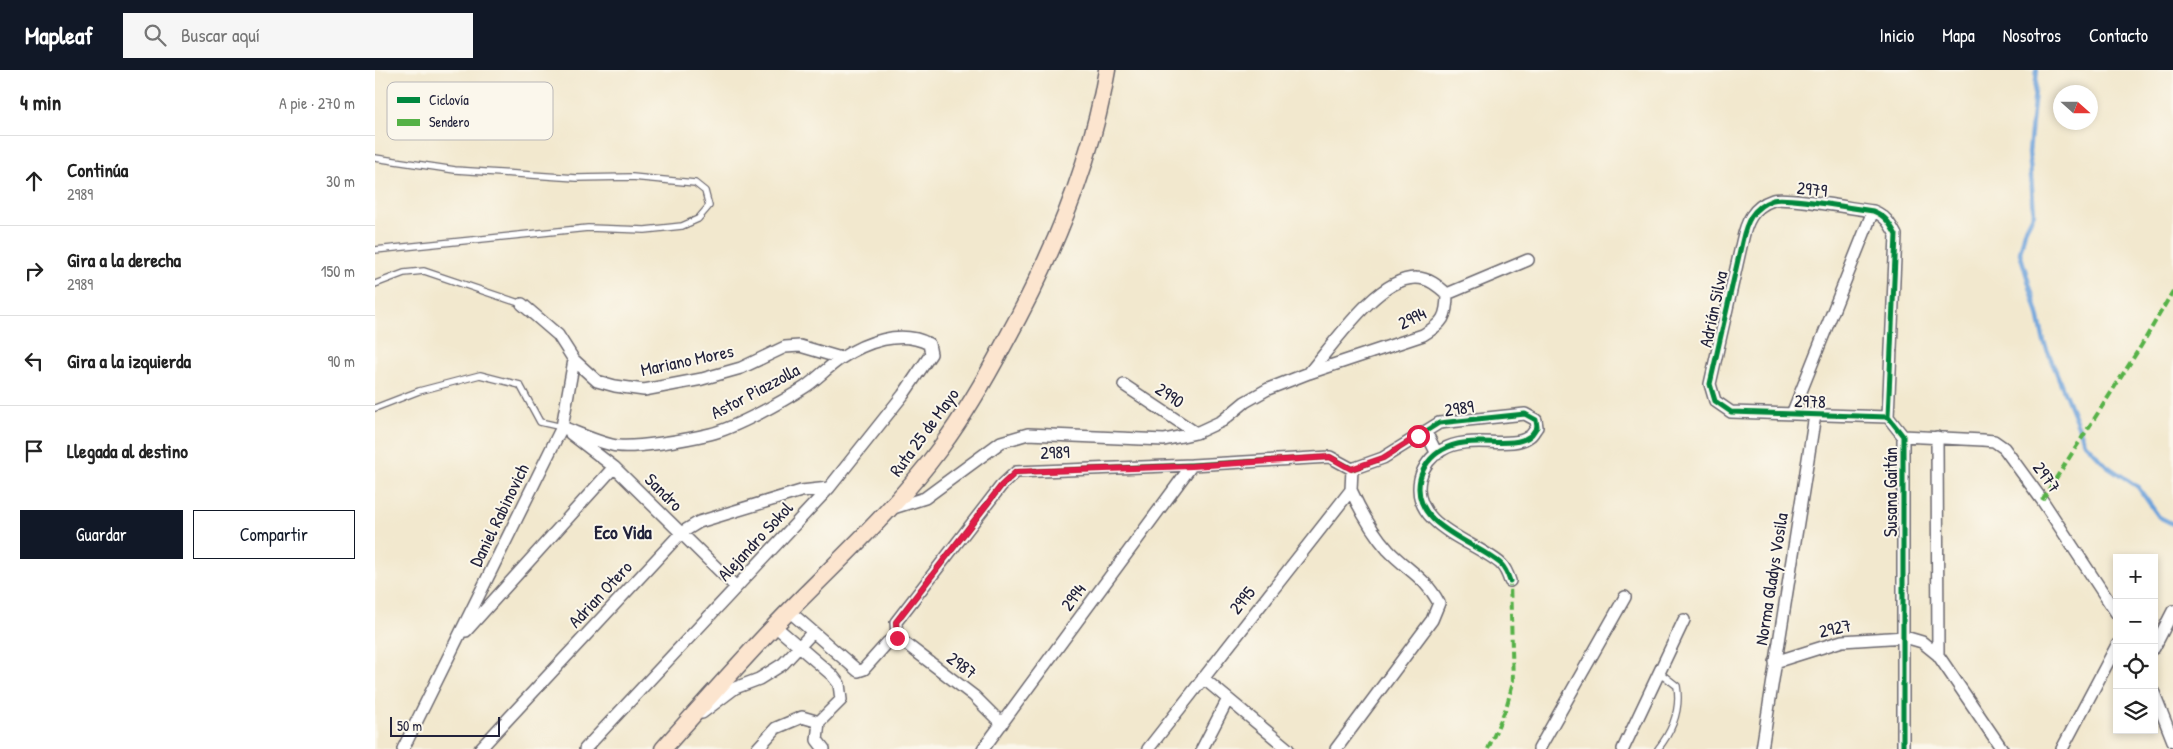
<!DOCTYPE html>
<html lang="es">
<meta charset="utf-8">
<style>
body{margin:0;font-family:"Patrick Hand",sans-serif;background:#f6f6f6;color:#222}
.controls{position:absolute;right:15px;bottom:15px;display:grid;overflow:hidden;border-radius:0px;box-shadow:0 2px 8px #0003}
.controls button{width:45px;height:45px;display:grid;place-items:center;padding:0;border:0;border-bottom:1px solid #e0e0e0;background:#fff;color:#222;font:25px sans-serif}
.compass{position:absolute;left:1678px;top:15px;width:45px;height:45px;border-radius:50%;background:#fff;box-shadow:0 2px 8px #0003;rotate:111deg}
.scale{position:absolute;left:15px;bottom:12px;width:110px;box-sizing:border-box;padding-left:5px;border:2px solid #22223b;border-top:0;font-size:14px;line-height:18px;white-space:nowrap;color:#22223b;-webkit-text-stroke:4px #fbf7ec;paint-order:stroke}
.stop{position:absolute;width:15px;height:15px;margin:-11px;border:4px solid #e11d48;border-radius:50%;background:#fff}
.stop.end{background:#e11d48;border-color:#fff;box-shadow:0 1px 5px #0008}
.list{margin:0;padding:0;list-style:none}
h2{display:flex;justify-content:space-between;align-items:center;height:65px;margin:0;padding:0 20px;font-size:21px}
h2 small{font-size:16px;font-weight:400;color:#767676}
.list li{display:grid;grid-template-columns:32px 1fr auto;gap:15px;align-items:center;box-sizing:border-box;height:90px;padding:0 20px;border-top:1px solid #e0e0e0}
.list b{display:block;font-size:19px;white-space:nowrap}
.list p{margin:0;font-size:16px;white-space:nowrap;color:#767676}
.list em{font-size:16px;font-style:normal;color:#767676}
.actions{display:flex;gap:10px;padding:15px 20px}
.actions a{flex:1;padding:11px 0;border:1px solid #111827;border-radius:0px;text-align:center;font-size:18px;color:#111827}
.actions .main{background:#111827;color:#fff}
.icon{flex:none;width:28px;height:28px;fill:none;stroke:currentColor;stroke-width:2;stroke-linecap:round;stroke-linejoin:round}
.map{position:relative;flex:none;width:1798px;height:679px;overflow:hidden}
header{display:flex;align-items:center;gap:30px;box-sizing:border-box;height:70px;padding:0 25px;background:#111827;color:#fff}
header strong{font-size:24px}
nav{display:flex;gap:28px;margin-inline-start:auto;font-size:18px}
.search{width:350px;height:45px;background:#f6f6f6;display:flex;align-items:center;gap:12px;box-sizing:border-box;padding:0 18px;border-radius:0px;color:#767676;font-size:19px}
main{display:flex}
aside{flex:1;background:#fff}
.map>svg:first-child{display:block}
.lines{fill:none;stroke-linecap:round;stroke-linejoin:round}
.stream{stroke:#6da2da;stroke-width:4.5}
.lane-casing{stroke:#6b676e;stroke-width:8}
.street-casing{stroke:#6b676e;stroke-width:14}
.secondary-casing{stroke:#6b676e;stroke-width:19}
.lane{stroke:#fff;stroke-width:5.5}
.street{stroke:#fff;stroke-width:11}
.secondary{stroke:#fce5cf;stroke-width:16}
.quiet{stroke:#55b146;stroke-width:4;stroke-dasharray:8 4;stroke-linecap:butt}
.cycleway-casing{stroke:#fbf7ec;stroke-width:8}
.cycleway{stroke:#00873e;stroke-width:5}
.route{stroke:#e11d48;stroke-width:6}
.labels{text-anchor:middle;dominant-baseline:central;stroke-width:4;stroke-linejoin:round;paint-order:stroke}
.street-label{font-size:18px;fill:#22223b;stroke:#fbf7ec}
.neighbourhood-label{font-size:19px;font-weight:bold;fill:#22223b;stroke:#fbf7ec}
.key{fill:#fbf7ec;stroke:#bab7b7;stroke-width:1}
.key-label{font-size:14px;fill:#22223b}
</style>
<header>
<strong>Mapleaf</strong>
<div class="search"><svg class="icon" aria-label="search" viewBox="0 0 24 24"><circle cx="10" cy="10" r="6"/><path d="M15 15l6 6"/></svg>Buscar aquí</div>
<nav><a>Inicio</a><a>Mapa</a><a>Nosotros</a><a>Contacto</a></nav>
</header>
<main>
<aside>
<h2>4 min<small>A pie · 270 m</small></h2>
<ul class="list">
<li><svg class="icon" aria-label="ahead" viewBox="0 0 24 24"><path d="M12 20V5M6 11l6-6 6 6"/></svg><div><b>Continúa</b><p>2989</p></div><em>30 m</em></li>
<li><svg class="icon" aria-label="right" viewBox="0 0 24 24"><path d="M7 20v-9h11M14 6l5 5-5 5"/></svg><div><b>Gira a la derecha</b><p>2989</p></div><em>150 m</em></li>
<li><svg class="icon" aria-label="left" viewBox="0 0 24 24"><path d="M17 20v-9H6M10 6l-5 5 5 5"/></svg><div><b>Gira a la izquierda</b></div><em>90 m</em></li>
<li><svg class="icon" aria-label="arrive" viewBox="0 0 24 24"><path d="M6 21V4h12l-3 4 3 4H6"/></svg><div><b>Llegada al destino</b></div></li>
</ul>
<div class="actions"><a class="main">Guardar</a><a>Compartir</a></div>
</aside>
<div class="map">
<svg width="1798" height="679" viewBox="0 0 1798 679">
<rect width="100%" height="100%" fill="#fbf7ec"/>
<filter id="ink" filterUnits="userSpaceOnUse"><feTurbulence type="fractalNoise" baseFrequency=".02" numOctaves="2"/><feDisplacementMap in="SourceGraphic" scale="10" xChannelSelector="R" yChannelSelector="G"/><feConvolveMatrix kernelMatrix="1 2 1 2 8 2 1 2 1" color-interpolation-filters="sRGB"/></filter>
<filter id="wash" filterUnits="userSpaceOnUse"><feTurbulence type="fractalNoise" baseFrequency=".0096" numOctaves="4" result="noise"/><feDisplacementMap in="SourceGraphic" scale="20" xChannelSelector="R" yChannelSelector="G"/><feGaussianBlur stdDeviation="1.12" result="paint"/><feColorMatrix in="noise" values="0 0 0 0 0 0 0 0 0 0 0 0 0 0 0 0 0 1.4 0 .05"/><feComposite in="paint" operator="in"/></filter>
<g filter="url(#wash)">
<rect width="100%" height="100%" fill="#f2e8ce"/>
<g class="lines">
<!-- stream -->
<path class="stream" d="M1662,0L1654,82L1659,143L1650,161L1645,183L1663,244L1669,272L1710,373L1732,396L1763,417L1784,447L1798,454"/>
</g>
</g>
<g filter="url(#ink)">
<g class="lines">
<!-- lane casing -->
<g class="lane-casing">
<path id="lane" d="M0,88L80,100L201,108L257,107L320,113L330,121L334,136L323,149L307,156L270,160L213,158L0,180
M0,214L29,203L49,201L147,234
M0,338L44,321L105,305L145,315L165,352L187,357
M1283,679C1298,660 1306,640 1302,616L1284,602"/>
</g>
<!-- street casing -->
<g class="street-casing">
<path id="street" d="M1072,224L1153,190
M147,234L183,265L199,290L222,311L240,316L269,320L327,309L366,298L410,277L425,276L466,288
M749,315L821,363
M1417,344L1498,141
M1513,347L1356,342L1340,331L1335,314L1367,172C1371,153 1377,137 1398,130C1411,126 1480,139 1498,141C1511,146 1515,154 1521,165L1513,347L1528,366V679
M187,357C203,363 220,371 237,375C256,380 314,369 335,364C360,358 407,332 430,317C442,309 453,297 465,289C490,272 526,259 554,274L556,284L528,325L454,418L210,679
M196,364L239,397L361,517
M1043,366L1054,368L1062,384
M1528,366L1608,370L1619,371L1629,378L1667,430L1742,544
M1562,367L1563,585
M515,439L550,428L626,372L653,364L789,370L821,363L847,351L870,332L893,319L934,303L1048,265C1068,253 1072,247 1072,224C1063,216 1054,208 1041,208C1003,207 958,275 934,303
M414,541L483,601L489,599L513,572L522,567
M400,556L457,605L464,614L466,630L444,652L442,670L449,679
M91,561L239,397
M522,567L521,552L626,416L641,402L817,395L955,387L977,399L1008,388L1064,353L1150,344L1161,350L1162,357C1160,359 1158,364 1155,366C1136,381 1094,363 1067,380C1056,386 1048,397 1045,409C1035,456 1100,471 1126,494C1130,498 1133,505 1135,511
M522,567L599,626L627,654
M1779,578L1798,541
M1400,592L1467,571L1530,567L1547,572L1563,585L1627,679
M828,608L913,679
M1779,623L1798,671
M327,643L360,618L384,609L408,594L438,562
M28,679L187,357L199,290
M105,679L306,463L324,452L426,421L454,418
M382,679L401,658L427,647L444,652
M608,679L817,395
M773,679L976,420L977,399
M827,679L853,629
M961,679L1057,550L1064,533C1050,507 1032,500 1013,480C997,462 986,442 976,420
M1164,679L1250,527
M1248,679L1309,550
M1387,679L1440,345
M1687,679L1742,575"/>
</g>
<!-- secondary casing -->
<g class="secondary-casing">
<path id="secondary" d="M288,679C329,633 370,586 414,541C466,488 522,437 566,377C590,344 610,310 629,274C676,189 716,97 732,0"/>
</g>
<!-- lane -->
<use href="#lane" class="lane"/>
<!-- street -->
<use href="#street" class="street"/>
<!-- secondary -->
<use href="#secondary" class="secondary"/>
<!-- quiet -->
<path class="quiet" d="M1667,430L1766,276L1798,221
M1113,679L1131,638L1138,613L1135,511"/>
<!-- cycleway casing -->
<g class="cycleway-casing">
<path id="cycleway" d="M1513,347L1356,342L1340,331L1335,314L1367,172C1371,153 1377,137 1398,130C1411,126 1480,139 1498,141C1511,146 1515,154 1521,165L1513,347L1528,366V679
M522,567L521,552L626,416L641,402L817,395L955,387L977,399L1008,388L1064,353L1150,344L1161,350L1162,357C1160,359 1158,364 1155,366C1136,381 1094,363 1067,380C1056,386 1048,397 1045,409C1035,456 1100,471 1126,494C1130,498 1133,505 1135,511"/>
</g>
<!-- cycleway -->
<use href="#cycleway" class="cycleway"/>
</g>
</g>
<g class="lines" filter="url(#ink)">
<!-- route -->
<path class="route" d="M522,568L521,552L626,416L641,402L817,396L955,387L976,399L1008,388L1043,366"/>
</g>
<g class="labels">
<!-- street labels -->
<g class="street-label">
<text transform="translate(1437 119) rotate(6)">2979</text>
<text transform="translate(1338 239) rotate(-78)">Adrián Silva</text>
<text transform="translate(1037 248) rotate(-26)">2994</text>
<text transform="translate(312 290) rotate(-12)">Mariano Mores</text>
<text transform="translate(380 321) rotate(-28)">Astor Piazzolla</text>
<text transform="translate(795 325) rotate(34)">2990</text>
<text transform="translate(1435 331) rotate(2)">2978</text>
<text transform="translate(1084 338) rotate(-8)">2989</text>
<text transform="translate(549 362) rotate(-54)">Ruta 25 de Mayo</text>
<text transform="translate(680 382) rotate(-2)">2989</text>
<text transform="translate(1672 407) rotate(54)">2977</text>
<text transform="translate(289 422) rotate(45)">Sandro</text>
<text transform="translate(1515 422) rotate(-90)">Susana Gaitán</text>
<text transform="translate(124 445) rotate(-64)">Daniel Rabinovich</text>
<text transform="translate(380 471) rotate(-47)">Alejandro Sokol</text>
<text transform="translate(1396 509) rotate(-81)">Norma Gladys Vosila</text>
<text transform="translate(225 524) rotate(-47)">Adrian Otero</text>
<text transform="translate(698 527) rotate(-54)">2994</text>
<text transform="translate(867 530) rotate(-52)">2995</text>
<text transform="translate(1460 558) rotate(-12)">2927</text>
<text transform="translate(587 595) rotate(37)">2987</text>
</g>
<!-- neighbourhood labels -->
<g class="neighbourhood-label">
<text x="248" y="462">Eco Vida</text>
</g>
</g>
<!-- legend -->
<rect x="12" y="12" width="166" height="58" rx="8" class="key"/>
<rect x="22" y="27" width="23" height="6" fill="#00873e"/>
<rect x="22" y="49" width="23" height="7" fill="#55b146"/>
<g class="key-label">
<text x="54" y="35">Ciclovía</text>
<text x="54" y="57">Sendero</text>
</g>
</svg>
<div class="controls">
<button>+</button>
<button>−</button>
<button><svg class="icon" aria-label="locate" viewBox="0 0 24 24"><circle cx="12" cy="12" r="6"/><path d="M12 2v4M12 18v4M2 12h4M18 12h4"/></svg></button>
<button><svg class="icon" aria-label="layers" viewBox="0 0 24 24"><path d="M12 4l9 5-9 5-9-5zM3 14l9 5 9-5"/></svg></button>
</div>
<svg class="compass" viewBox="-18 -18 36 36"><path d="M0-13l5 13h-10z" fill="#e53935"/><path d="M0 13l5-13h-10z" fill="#767676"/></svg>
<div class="scale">50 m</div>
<div class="stop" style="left:1043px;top:366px"></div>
<div class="stop end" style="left:522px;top:568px"></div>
</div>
</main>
